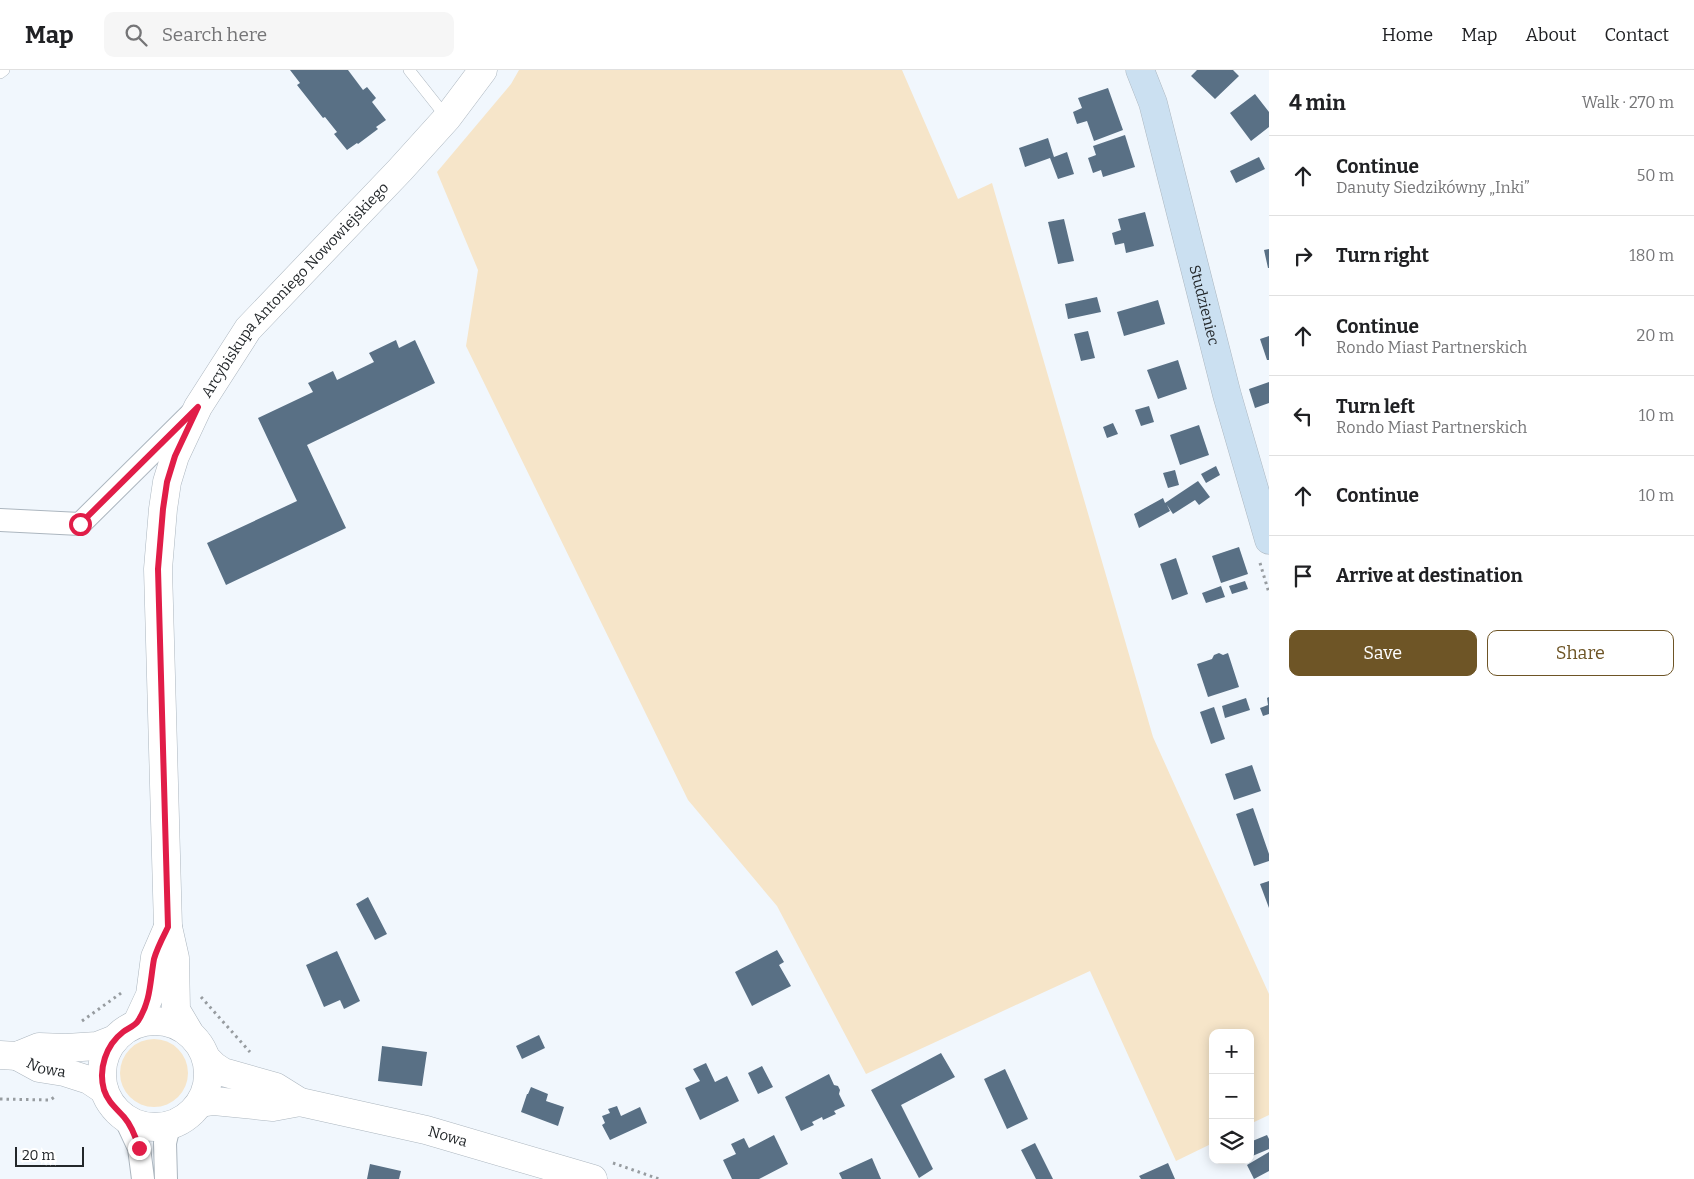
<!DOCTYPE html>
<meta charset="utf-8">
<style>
body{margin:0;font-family:Bitter,serif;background:#f6f6f6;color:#202124}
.controls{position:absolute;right:15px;bottom:15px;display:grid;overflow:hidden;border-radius:10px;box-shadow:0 2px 12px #0003}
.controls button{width:45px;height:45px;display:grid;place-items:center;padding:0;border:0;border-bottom:1px solid #e0e0e0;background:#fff;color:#202124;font:25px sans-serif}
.scale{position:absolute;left:15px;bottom:12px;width:69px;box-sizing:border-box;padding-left:5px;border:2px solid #23272a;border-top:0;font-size:14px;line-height:18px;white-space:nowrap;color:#23272a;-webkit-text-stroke:4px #fff;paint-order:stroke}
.stop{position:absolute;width:15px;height:15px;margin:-11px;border:4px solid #e11d48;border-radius:50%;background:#fff}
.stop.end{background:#e11d48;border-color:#fff;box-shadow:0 1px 5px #0008}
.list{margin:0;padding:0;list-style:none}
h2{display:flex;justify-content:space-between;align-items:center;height:65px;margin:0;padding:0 20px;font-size:21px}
h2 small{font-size:16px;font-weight:400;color:#757577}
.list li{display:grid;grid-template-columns:32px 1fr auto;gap:15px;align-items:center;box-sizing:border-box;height:80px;padding:0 20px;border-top:1px solid #e0e0e0}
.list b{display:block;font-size:19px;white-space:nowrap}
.list p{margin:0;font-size:16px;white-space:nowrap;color:#757577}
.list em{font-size:16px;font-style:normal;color:#757577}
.actions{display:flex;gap:10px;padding:15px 20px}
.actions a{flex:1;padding:11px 0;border:1px solid #6e5526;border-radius:10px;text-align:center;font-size:18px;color:#6e5526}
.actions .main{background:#6e5526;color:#fff}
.icon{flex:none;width:28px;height:28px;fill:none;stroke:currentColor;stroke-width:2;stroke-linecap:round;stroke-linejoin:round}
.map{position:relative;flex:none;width:1269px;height:1109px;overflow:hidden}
header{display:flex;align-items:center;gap:30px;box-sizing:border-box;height:70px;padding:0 25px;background:#fff;border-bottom:1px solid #e0e0e0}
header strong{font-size:24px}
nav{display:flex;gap:28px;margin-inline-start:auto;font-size:18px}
.search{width:350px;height:45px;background:#f6f6f6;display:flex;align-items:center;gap:12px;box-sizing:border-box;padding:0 18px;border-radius:10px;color:#757577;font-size:19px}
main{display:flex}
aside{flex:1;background:#fff}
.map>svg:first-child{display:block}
.green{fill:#f6e5c9}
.building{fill:#597085}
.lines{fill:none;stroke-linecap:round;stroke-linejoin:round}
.service-casing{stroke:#acb6bf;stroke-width:12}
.minor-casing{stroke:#acb6bf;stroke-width:24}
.tertiary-casing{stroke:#acb6bf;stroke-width:29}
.secondary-casing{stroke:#acb6bf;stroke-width:29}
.path{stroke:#979ca0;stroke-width:3;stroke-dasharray:2.5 4;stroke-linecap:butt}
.service{stroke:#fff;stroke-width:11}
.minor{stroke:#fff;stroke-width:22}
.tertiary{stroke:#fff;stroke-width:28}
.secondary{stroke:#cbe0f1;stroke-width:28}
.route{stroke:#e11d48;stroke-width:6}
.labels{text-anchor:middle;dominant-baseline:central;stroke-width:5;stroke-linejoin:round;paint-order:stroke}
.street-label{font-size:15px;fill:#23272a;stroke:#fff}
</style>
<header>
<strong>Map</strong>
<div class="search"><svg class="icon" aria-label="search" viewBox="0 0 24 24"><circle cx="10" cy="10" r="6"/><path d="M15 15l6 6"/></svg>Search here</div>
<nav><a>Home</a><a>Map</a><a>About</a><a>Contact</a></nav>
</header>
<main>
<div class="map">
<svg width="1269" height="1109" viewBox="0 0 1269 1109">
<rect width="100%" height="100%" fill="#f1f7fd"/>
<!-- green -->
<path class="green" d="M519,0H902L958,129L992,113L1153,667L1269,924V1045L1250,1054V963H1213V1073L1176,1091L1090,901L866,1004L777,836L688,730L466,276L478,200L437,102L511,14Z
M120 1003a34 34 0 1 1 68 0a34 34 0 1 1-68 0Z"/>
<!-- building -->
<path class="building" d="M290,0H348L363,20L367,17L376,28L372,32L386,50L376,57L378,59L358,74L357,73L347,80L334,64L337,62L325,47L323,48L297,15L300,13Z
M1197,0H1233L1239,6L1215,29L1191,6Z
M1108,18L1123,60L1094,71L1087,51L1077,54L1073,42L1082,38L1078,28Z
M1255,24L1269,42V57L1251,71L1230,43Z
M1125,65L1135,97L1103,107L1101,100L1093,103L1088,88L1096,85L1093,76Z
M1048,68L1054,87L1067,82L1074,104L1058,109L1050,88L1025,97L1019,78Z
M1259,87L1265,99L1236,113L1230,101Z
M1145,142L1154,176L1126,183L1124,173L1115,175L1112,163L1121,160L1118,149Z
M1064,149L1074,191L1058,194L1048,152Z
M1269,179V198H1268L1264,180Z
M1097,227L1101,242L1068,249L1065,234Z
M1158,230L1165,254L1124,266L1117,242Z
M1088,261L1095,288L1081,291L1074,264Z
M1269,266V290H1267L1260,269Z
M396,270L399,278L415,270L435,313L307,375L346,458L226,515L207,473L297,431L258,348L313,322L308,313L333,301L337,310L374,292L369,283Z
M1178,290L1187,319L1158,329L1147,300Z
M1269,312V333L1255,338L1249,319Z
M1149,336L1154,352L1141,356L1135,340Z
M1113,353L1118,364L1107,368L1103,357Z
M1199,355L1209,385L1180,395L1170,365Z
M1216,396L1220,405L1206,413L1201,404Z
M1175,400L1179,415L1168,418L1163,403Z
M1198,411L1210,427L1199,435L1195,430L1173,444L1167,435L1170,441L1139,458L1134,444L1163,428L1165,433Z
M1239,477L1248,504L1221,513L1212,486Z
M1176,488L1188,524L1172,530L1160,494Z
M1245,511L1248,519L1232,524L1229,516Z
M1221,516L1225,527L1206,533L1202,523Z
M1219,583L1223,585L1228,583L1239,617L1208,627L1197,594L1212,589L1214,585Z
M1269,627V644L1263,646L1260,638L1268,635L1267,628Z
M1246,628L1250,640L1225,648L1222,636Z
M1214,637L1225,669L1211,674L1200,642Z
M1252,695L1261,721L1234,730L1225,704Z
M1253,738L1269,784V791L1254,796L1236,744Z
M1269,811V838L1260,814Z
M368,827L387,864L375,870L356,834Z
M777,880L784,892L779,895L791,916L752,936L735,902Z
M337,881L360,931L344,939L340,930L324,937L306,895Z
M539,965L545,978L522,989L516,976Z
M382,976L427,982L422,1016L378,1011Z
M941,983L955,1007L901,1035L933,1099L919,1108L871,1020Z
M706,993L715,1012L727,1006L739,1031L700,1050L685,1018L700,1011L693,999Z
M762,996L773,1017L758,1024L748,1003Z
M1005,999L1028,1049L1007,1059L984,1009Z
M829,1004L834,1015L838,1016L840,1020L839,1024L845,1036L834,1041L836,1044L823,1050L822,1047L812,1052L814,1055L801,1061L785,1027Z
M531,1017L548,1024L546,1031L564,1037L558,1056L521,1042L527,1024H528Z
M617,1036L621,1046L640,1037L647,1053L610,1070L602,1055L605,1053L602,1046L610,1043L608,1039Z
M774,1065L788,1094L759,1109H732L723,1090L736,1084L731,1074L744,1068L749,1078Z
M1267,1065L1269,1069V1079L1250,1087V1072Z
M1035,1073L1053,1109H1036L1021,1080Z
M1269,1082V1101L1254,1109L1247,1095Z
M872,1088L881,1109H842L839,1103Z
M1168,1093L1175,1109H1141L1139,1106Z
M370,1094L401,1101L399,1109H367Z"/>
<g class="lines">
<!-- service casing -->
<g class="service-casing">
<path id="service" d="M409,0L447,48
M0,3L4,0"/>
</g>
<!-- minor casing -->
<g class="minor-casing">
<path id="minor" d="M0,450L80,454L191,344
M125,1048L139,1078L143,1109
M166,1109L165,1073L169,1056"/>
</g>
<!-- tertiary casing -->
<g class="tertiary-casing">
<g id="tertiary">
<circle cx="155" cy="1004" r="53"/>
<path d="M137,953L150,925L155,887L168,857"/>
<path id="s1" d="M189,962L176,940L175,888L168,857L158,499L163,439L167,412L175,386L198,337L248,259L400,100L447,48L483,0"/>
<path d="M0,985L17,986L39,977L66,978L97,976L115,969"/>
<path id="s2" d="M17,986L39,998L64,1002L89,1010L104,1020"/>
<path id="s3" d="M207,989L214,996L223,1002L276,1017L300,1032L426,1060L593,1109"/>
<path d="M200,1033L214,1031L273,1037L300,1032"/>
</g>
</g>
<!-- secondary casing -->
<g class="secondary-casing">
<g id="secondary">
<path id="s4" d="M1140,0L1153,33L1227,325L1269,470"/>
</g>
</g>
<!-- path -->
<path class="path" d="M1260,493L1269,523
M201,927L250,982
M82,951L124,921
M0,1029L50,1030L56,1026
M613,1093L659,1109"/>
<!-- service -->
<use href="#service" class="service"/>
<!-- minor -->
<use href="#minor" class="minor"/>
<!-- tertiary -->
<use href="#tertiary" class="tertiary"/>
<!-- secondary -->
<use href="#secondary" class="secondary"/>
</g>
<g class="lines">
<!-- route -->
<path class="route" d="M80,454L198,337L175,386L167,412L163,439L158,499L168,857C163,867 157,878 154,889C150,911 151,931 138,951C135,956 128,958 123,962C106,975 98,999 104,1020C108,1032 116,1038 124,1047C131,1055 136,1068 139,1078"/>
</g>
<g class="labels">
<!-- street labels -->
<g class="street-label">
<text stroke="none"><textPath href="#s1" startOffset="789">Arcybiskupa Antoniego Nowowiejskiego</textPath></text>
<text stroke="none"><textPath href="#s4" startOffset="244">Studzieniec</textPath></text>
<text stroke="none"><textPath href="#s2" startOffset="32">Nowa</textPath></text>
<text stroke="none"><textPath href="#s3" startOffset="256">Nowa</textPath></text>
</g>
</g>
</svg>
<div class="controls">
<button>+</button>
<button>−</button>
<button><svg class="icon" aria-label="layers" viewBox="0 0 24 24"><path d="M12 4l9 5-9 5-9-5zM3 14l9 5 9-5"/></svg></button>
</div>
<div class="scale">20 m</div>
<div class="stop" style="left:80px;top:454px"></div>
<div class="stop end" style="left:139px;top:1078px"></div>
</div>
<aside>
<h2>4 min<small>Walk · 270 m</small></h2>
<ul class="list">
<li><svg class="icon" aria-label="ahead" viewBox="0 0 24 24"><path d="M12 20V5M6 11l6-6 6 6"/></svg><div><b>Continue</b><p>Danuty Siedzikówny „Inki”</p></div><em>50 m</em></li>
<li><svg class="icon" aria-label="right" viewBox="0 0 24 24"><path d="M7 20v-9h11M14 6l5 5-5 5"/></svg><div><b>Turn right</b></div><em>180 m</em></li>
<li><svg class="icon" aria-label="ahead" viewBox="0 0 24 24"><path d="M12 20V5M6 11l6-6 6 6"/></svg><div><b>Continue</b><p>Rondo Miast Partnerskich</p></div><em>20 m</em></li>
<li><svg class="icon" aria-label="left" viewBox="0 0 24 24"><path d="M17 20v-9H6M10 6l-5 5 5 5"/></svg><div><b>Turn left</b><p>Rondo Miast Partnerskich</p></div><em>10 m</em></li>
<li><svg class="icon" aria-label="ahead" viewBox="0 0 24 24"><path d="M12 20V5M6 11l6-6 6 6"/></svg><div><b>Continue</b></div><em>10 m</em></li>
<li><svg class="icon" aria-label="arrive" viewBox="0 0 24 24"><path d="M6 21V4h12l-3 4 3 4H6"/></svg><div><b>Arrive at destination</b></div></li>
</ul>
<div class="actions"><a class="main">Save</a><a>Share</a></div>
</aside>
</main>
